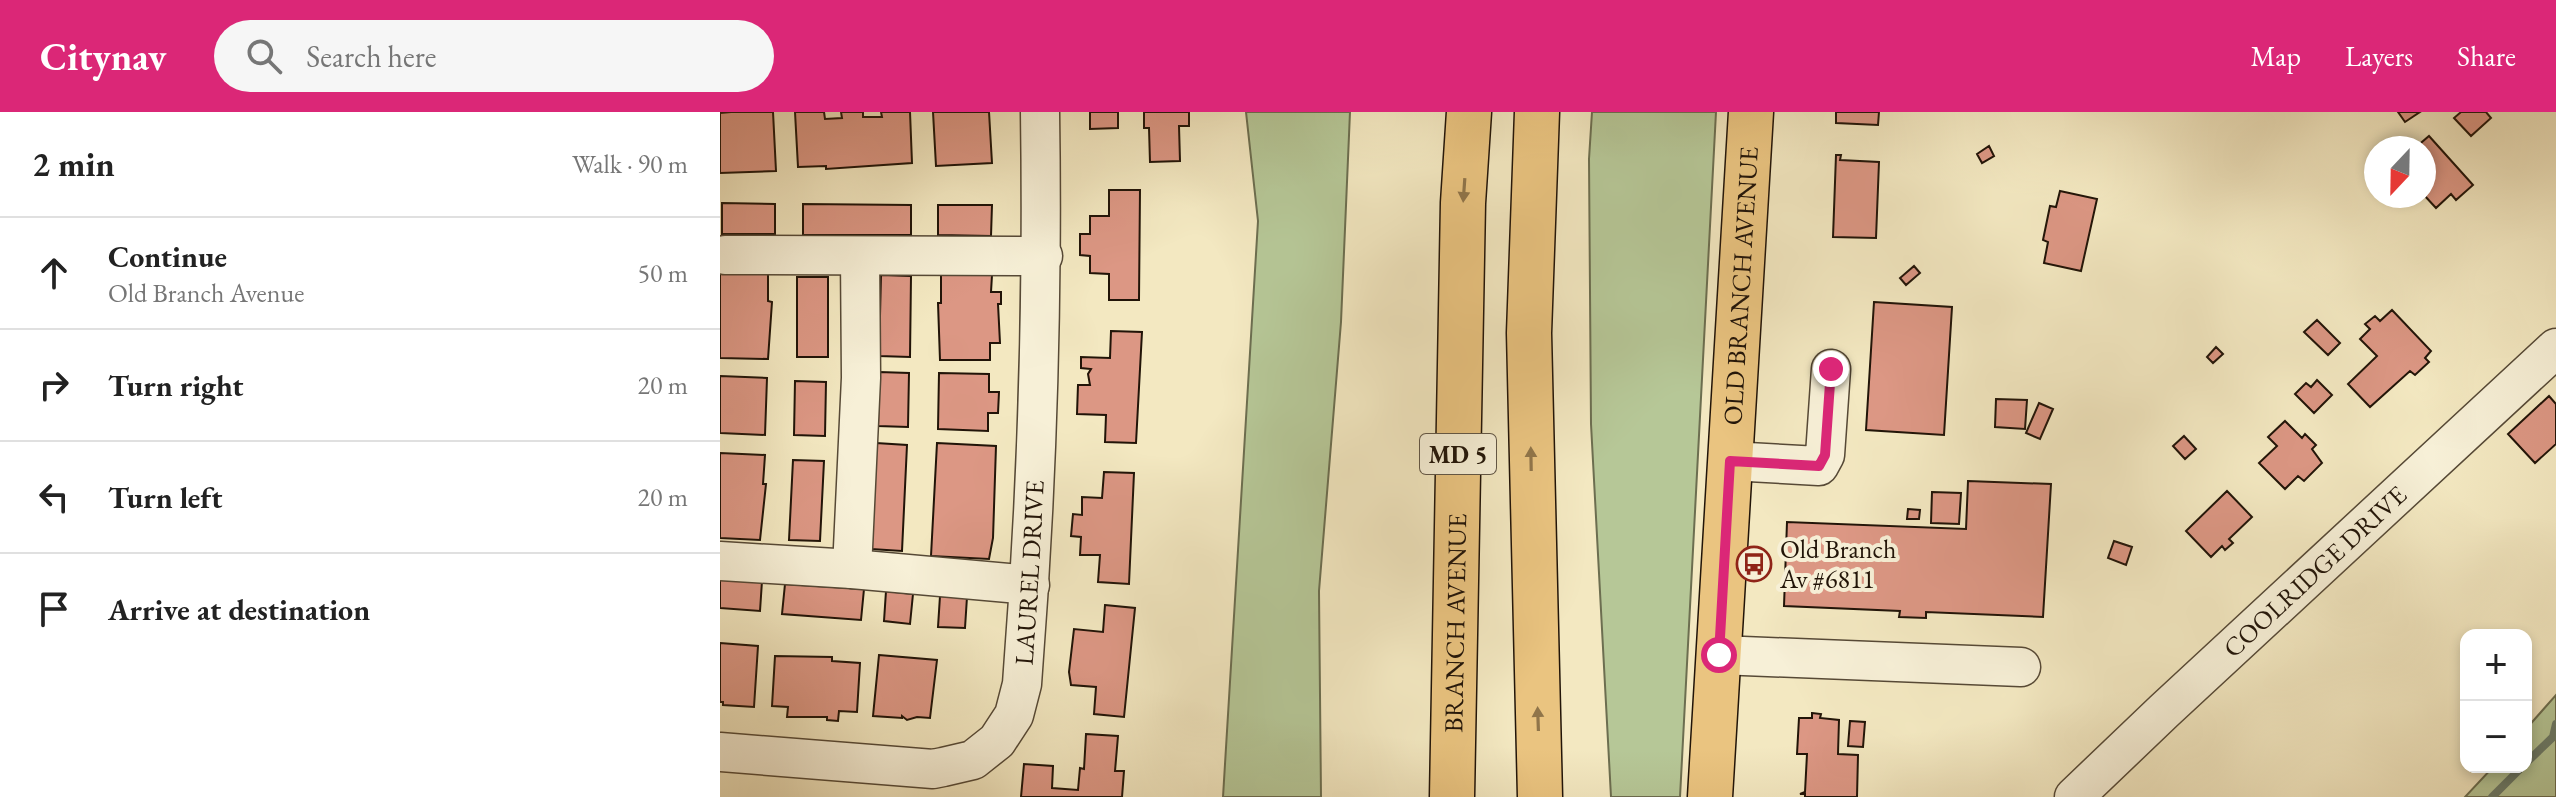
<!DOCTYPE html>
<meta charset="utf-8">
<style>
body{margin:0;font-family:"EB Garamond",serif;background:#f6f6f6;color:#222}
.controls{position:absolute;right:24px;bottom:24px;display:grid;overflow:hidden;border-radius:16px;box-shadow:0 4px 12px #0003}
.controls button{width:72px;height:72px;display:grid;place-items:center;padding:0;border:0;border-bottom:2px solid #e0e0e0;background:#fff;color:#222;font:40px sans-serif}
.compass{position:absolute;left:1644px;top:24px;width:72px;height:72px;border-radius:50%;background:#fff;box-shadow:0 4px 12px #0003;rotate:202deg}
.stop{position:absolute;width:24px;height:24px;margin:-18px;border:6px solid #db2777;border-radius:50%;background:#fff}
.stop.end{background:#db2777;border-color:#fff;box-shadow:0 2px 8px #0008}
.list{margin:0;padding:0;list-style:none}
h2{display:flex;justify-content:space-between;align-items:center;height:104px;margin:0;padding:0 32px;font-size:34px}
h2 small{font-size:26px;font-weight:400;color:#767676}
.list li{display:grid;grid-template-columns:52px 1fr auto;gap:24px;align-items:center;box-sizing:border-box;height:112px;padding:0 32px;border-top:2px solid #e0e0e0}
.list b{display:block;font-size:30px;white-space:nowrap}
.list p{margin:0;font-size:26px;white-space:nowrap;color:#767676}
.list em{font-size:26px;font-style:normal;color:#767676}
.icon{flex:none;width:44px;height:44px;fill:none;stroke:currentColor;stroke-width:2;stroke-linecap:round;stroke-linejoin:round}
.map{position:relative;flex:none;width:1836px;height:685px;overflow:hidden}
header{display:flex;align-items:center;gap:48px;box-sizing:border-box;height:112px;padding:0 40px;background:#db2777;color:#fff}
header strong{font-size:38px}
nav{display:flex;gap:44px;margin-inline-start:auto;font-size:28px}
.search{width:560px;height:72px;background:#f6f6f6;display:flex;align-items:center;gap:20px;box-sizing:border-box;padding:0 28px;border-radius:44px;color:#767676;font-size:30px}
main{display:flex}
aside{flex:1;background:#fff}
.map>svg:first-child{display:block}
.green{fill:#b6c797;stroke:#6c6e50;stroke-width:2}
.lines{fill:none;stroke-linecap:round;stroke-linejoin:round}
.stream{stroke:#6b7c6b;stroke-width:8}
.building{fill:#dc9784;stroke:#211408;stroke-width:2}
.minor-casing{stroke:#564936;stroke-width:41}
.major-casing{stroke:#211408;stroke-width:47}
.highway-casing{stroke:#211408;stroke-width:47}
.minor{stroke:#f7f0d7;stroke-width:38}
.major{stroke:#eac480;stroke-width:44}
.highway{stroke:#eac480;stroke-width:44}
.oneway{fill:#90754a}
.route{stroke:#db2777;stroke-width:10}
.labels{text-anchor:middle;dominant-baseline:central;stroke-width:8;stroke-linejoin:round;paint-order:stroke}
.shield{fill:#f7f0d7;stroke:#615646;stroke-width:2}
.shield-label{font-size:24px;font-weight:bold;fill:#211408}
.street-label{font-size:26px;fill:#211408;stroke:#f7f0d7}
.poi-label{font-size:26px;fill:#211408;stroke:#f7f0d7;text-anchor:start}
</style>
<header>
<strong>Citynav</strong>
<div class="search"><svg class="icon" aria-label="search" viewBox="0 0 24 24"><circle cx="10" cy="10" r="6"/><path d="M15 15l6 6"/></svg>Search here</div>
<nav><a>Map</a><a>Layers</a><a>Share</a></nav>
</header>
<main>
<aside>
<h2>2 min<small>Walk · 90 m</small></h2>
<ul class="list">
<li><svg class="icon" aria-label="ahead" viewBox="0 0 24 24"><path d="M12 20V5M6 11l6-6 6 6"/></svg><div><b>Continue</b><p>Old Branch Avenue</p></div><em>50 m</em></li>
<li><svg class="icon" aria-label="right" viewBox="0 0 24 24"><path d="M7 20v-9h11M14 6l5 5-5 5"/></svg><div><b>Turn right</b></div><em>20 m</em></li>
<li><svg class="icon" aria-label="left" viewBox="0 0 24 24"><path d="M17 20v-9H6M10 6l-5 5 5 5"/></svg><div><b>Turn left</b></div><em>20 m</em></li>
<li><svg class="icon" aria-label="arrive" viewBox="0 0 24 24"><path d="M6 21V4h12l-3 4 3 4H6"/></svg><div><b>Arrive at destination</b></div></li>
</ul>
</aside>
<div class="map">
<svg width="1836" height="685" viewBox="0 0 1836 685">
<rect width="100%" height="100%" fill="#f3e8c1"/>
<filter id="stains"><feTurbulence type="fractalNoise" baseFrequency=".0025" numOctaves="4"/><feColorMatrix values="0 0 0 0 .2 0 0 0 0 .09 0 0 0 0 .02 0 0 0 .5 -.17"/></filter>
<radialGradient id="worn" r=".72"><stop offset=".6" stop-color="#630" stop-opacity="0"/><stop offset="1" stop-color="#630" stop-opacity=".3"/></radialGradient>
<!-- green -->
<path class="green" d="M526,0H630L621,210L599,479L601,685H503L538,109Z
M872,0H996L960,685H891L871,312L869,47Z
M1836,583V685H1745L1773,655H1806V617Z"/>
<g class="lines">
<!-- stream -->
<path class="stream" d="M1806,651L1833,625L1836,612
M1772,685L1802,655"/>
</g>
<!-- building -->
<path class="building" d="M11,0H53L56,59L0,61V1Z
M75,0H104L105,7L122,6L121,0H143V5H162L161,0H190L192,51L106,57V54L78,55Z
M213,0H269L272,51L216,54Z
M370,0H398V16L370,17Z
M424,0H469V14H459L460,49L430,50L429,16H424Z
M1116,0H1159L1158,13L1116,11Z
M1678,0H1700L1685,10Z
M1741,0H1766L1771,6L1751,24L1734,6Z
M1709,24L1753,73L1736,88L1731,82L1716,96L1704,83V36H1695Z
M1269,34L1274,44L1262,51L1257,42Z
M1116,43H1121L1120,48L1159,50L1156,126L1113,125Z
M389,78H420L419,188H389V162L370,161V144L360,143V122H370V104H389Z
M1340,79L1377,87L1361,159L1324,151L1328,130L1323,128L1330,94L1336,95Z
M2,91L55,92V122H2Z
M83,92L191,93V123H83Z
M218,93H272L271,124L218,123Z
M1194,154L1200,161L1186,173L1180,166Z
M0,161L48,162V189L52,190L48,247L0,246Z
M221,162L272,163L271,180H281V192H278L280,231H270V248H220L218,191H221Z
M161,163L191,164L190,245L159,244Z
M77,165H108V245H77Z
M1154,190L1232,195L1224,323L1146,318Z
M1672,198L1711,239L1705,246L1709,250L1695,263L1690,259L1650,295L1628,272L1657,244L1640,227L1650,217L1645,212L1655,204L1660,209Z
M1597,208L1620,231L1608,243L1584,220Z
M391,219L422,220L416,331L385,330L386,303L357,302L358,273H370L368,262L371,257L361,256V245L390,246Z
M1496,235L1503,242L1493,251L1487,245Z
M159,260L189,261L188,315L158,314Z
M219,261L269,262V280H279L278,301H268V319L218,317Z
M0,264L47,266L45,323L0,321Z
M1597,268L1612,283L1594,301L1575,282L1586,271L1591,275Z
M75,269L106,270L105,324L74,323Z
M1829,284L1836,292V332L1815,351L1788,322Z
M1276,287L1307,288L1305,317L1275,315Z
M1319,291L1333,297L1320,327L1306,321Z
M1565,309L1582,326L1585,322L1596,333L1592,337L1602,351L1584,369L1578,364L1565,377L1539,351L1557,334L1548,325Z
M1464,324L1476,337L1465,347L1453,334Z
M156,331L187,333L182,439L151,437Z
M217,331L276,334L273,426L269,447L211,444Z
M0,341L45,343L43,372H46L40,428L0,426Z
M73,348L104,349L100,429L69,428Z
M384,360L414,361L409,472L378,470L380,443H360L361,425L351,424L353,402L362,403V385L382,386Z
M1248,369L1331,372L1323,505L1206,500V506L1179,505L1180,499L1064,494L1067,410L1246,417Z
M1507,379L1532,405L1509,427L1513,431L1505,438L1502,434L1491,445L1466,419Z
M1212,380L1241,381L1239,412L1211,411Z
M1188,397L1200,398L1199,407H1187Z
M1394,429L1412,435L1406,453L1388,446Z
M0,466L42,469L40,499L0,496Z
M65,472L144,477L141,508L62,502Z
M166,479L193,482L190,512L164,509Z
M220,484L247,485L245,516L218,515Z
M385,493L415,496L404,605L374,602L376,575L351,573L349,560L354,517L383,520Z
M0,531L38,534L34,595L3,593V590H0Z
M159,543L217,548L210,606L197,605L187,608L182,604V606L153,604Z
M55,544L112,545V549L140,551L137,600L119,599L118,609L107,608V605H67L68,595L52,594Z
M1092,601L1101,602L1100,606L1119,608L1118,642L1138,643L1137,685H1085V682H1080L1085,680L1087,642H1077L1079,606H1092Z
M1130,609L1145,610L1143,635L1128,634Z
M366,622L398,624L395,659H404L402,685H301L304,652L333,654L332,676L358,678L360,656L364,657Z"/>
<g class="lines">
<!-- minor casing -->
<g class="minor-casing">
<g id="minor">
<path d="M5,143L323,144"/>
<path d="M1010,349L1099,354L1105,343L1111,257"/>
<path d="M0,449L132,457L310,473"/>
<path d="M132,457L141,266L140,144"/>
<path d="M999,543L1301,555"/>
<path id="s1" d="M0,640L213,657L223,655L253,648L277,629L294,603L302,572C317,381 323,191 320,0"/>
<path id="s2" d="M1354,685L1444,599L1836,236"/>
</g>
</g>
<!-- major casing -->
<g class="major-casing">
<g id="major">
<path id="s3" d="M990,685L1031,0"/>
</g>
</g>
<!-- highway casing -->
<g class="highway-casing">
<g id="highway">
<path d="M817,0L809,221L820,685"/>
<path id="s4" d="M732,685L743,91L749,0"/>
</g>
</g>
<!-- minor -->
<use href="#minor" class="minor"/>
<!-- major -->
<use href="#major" class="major"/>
<!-- highway -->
<use href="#highway" class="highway"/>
</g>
<!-- one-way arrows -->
<defs><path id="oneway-solid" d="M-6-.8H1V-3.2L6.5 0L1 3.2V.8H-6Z" transform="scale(2)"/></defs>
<g class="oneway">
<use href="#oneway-solid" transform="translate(744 78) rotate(94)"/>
<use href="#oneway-solid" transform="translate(811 347) rotate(-91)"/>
<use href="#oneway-solid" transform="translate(818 607) rotate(-92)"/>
</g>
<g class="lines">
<!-- route -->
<path class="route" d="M999,543L1010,349L1099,354L1105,343L1111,257"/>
</g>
<!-- icons -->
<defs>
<g id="bus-ring" transform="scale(1.8)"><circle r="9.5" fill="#f7f0d7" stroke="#8f2418" stroke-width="1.5"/><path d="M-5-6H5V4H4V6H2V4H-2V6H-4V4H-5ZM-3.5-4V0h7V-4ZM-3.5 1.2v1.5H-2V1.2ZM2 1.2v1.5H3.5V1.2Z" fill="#8f2418"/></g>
</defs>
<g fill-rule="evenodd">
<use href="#bus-ring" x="1034" y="452"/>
</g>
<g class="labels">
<!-- shield labels -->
<rect class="shield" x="700" y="322" width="76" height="40" rx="6"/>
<g class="shield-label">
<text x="738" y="342">MD 5</text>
</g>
<!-- street labels -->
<g class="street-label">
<text stroke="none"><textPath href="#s3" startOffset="512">OLD BRANCH AVENUE</textPath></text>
<text stroke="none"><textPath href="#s2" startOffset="330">COOLRIDGE DRIVE</textPath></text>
<text stroke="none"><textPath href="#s1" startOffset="460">LAUREL DRIVE</textPath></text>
<text stroke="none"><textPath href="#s4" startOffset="174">BRANCH AVENUE</textPath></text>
</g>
<!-- poi labels -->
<g class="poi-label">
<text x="1060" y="437">Old Branch<tspan x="1060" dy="30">Av #6811</tspan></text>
</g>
</g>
<rect width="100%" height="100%" filter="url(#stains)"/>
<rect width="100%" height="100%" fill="url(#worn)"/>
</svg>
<div class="controls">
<button>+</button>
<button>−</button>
</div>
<svg class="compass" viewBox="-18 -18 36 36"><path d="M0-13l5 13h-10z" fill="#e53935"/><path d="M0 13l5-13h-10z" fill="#767676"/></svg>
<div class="stop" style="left:999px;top:543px"></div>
<div class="stop end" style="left:1111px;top:257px"></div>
</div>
</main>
